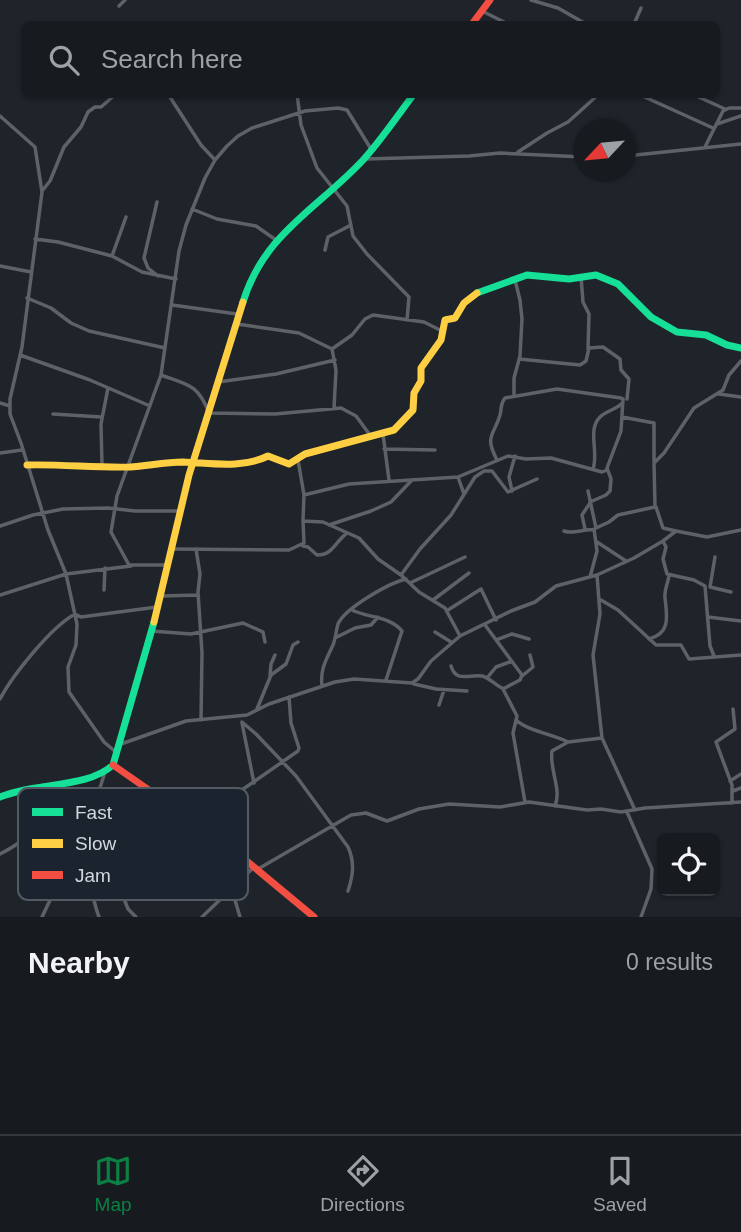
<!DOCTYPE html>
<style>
body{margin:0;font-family:Arial,sans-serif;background:#202429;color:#f1f3f6}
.controls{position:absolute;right:21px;bottom:21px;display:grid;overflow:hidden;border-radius:10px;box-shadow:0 2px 5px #0004}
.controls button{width:63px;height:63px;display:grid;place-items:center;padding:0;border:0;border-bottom:2px solid #36393e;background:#171b20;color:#f1f3f6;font:35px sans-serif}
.compass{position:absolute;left:573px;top:119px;width:63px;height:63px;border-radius:50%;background:#171b20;box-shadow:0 2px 5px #0004;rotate:244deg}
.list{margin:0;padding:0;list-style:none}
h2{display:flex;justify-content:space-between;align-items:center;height:91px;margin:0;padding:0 28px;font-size:30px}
h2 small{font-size:23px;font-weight:400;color:#9ea1a5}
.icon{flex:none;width:38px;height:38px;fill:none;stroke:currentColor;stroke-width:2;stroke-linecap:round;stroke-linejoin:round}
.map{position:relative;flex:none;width:741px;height:917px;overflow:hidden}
.search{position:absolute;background:#171b20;box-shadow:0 2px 5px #0004;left:21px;right:21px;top:21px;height:77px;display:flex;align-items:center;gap:18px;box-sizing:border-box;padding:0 24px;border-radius:10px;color:#9ea1a5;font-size:26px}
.sheet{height:217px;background:#171b20}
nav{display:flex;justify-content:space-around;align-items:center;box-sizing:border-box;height:98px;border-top:2px solid #36393e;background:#171b20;font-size:19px;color:#9ea1a5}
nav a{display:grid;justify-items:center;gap:4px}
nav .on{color:#0b8043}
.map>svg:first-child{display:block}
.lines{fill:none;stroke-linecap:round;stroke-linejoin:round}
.street{stroke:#5e6267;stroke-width:3.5}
.fast{stroke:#16e098;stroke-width:7}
.slow{stroke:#ffcf43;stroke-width:7}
.jam{stroke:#f24e42;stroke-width:7}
.key{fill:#1b242e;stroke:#525a63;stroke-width:2}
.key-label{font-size:19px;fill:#d2d7df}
</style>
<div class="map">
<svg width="741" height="917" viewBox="0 0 741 917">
<rect width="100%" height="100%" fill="#1f242a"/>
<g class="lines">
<!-- street -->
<path class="street" d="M531,0L558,8L586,24
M119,6L125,0
M482,11L508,24
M634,24L641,8
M168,94L201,145L215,160
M297,94L301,125L317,168L347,206L353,236L367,254L409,297L407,320
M638,94L713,128
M692,94L725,109
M0,116L35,147L42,192L22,347L10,399V414L21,443L48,530L66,574L77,624L76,645L68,667L69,692L104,742L117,753
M717,124L741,116
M705,147L723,111L729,108H741
M518,152L547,133L568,122L599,94
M626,156L741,144
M366,159L469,156L500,153L584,157
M42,191L50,181L64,147L81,127L88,112L95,107H101L116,94
M157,202L144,258L148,268L158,276
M192,209L217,219L256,226L276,240
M35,239L58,242L112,256L142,272L176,279
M325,250L328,237L351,225
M112,256L126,217
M0,266L31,272
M581,277L583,302L589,314L588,349
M27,298L51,308L71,323L89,331L165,348
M172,305L237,314
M237,324L299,333L332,349L336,370L334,408
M332,349L352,335L365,319L373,315L424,322L442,331
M20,355L90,380L150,406
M519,359L580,365L586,361L589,348L603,347L620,359L621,370L629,379L627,399
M161,375C188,385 198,384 209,413L275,414L341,408L356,416L370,435
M218,382L276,374L335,360
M514,394V378L520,356L522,319L520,300L515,280
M719,394L741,397
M0,403L10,406
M53,414L101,417
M622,417L654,423V461
M383,434L389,480
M384,449L435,450
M0,453L22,450
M298,460L304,495L303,521
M497,460C484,435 494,436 500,415C502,407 500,404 505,398L557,389L621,398L623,399L621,431L607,468L611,479L610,491L606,495L590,502
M102,465L101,424L108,388
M593,469C599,452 587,430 600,417C606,411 615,410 621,404
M458,477L464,494
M512,491L509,477L515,456
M588,491L596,528
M304,495L349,484L458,477L508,456L526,459L551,458L602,472L607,470
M656,507L663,528L676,531
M329,525L371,511L391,502L412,480
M0,526L33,515L63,509L108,508L135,511H180
M585,529L582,515L590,503
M564,531C575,535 583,528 594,530
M663,541L666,547L663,559L667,574L694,580L705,586L710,646L714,656
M597,542L626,561
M303,546L308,547L317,555C333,555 335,542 347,533
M172,549L289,550L304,543L303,521L323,522L359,538L378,559L401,575L419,592L445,608L460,636
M196,549L200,574L198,592L202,653L201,720
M168,565H129L111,532L117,496L161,375L179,251L186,225L205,178L215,160L227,146L238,136L252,128L305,111L338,108L347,110L371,149
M401,575L420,549L451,515L475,477L484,471H492L508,492L537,479
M597,575L600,614L593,655L602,738L635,810
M590,577L597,551L594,529L609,522L618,515L655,507L654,463L664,453L694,408L723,390L729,375L741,361
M410,583L465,557
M710,587L715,557
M710,587L731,592
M104,590L105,568
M0,595L66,574L131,566
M162,596L198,595
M433,600L469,573
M601,600L618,610L656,645H681L689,659L741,655
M352,610C368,618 390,616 402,631L386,680
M448,610L481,589L496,620
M708,617L741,621
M485,625L522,675L520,680L503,689L517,716L513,733L525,802
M151,631L191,634L243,623L263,632L265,642
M435,632L451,642
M335,638L355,628L371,625L378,617
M649,639C671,633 667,616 665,598C664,590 668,583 669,576
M496,640L512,634L529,639
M451,666C456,683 469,674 482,676C490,678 496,686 504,689
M270,676L271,664L275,655
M522,676L533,667L530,655
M487,678L496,667L510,662
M414,684L436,689L467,691
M322,686C320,669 326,660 333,645C336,638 336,630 338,624C345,608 389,583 406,579
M0,699C12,676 51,627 75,614L81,617L157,607
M439,705L444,690
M257,709L271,675L286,664L293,645L298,642
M516,720C528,731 552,734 568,742
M242,722L256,734L296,776L348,847C355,862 353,876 348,891
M242,723L254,783
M121,744L186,721L247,715L269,704L335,682L354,679L412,683L418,679L431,661L460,636L511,611L535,602L556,586L597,575L634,558L663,541L676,531L707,537L741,530
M730,781L741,774
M733,791L741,788
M732,803V785L716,742L735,729L733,709
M555,806C562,789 549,769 552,751L568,742L602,738
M627,812L652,869L651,889L641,917
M196,822L298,751L299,748L291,723L289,697
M31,834H46L75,846
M78,840C90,865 89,891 99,917
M0,854C34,837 42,822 44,785
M258,869L351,815L366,813L387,821L419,809L449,804L500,807L529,802L587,810L601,809L621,812L645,808L741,802
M236,888L235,900L240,917
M121,891L128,909L136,917
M42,917L93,810L105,772
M202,917L253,868"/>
<!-- fast -->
<path class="fast" d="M477,293L527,275L569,279L596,275L618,284L651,317L677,332L706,335L727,345L741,348
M243,302C264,233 319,208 364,159C382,139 398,115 414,94
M0,797C36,782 86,789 113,765L154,622"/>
<!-- slow -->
<path class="slow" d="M27,465C61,464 96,468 130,467C147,466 165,462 183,462C211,463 242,469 268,456L289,464L305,454L394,430L413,410L414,393L421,381V368L441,340L445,320L455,318L464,303L477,293
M154,622L189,475L243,302"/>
<!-- jam -->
<path class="jam" d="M472,24L490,0
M113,765L225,843L314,917"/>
</g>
<!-- legend -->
<rect x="18" y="788" width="230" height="112" rx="10" class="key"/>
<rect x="32" y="808" width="31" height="8" fill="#16e098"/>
<rect x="32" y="839" width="31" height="9" fill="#ffcf43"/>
<rect x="32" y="871" width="31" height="8" fill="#f24e42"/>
<g class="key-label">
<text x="75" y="819">Fast</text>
<text x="75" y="850">Slow</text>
<text x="75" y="882">Jam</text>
</g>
</svg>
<div class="controls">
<button><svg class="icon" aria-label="locate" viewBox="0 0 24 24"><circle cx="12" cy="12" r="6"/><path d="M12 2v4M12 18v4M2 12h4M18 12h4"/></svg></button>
</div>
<svg class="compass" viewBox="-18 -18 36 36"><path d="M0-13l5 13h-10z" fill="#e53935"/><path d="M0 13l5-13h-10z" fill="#9ea1a5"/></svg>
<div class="search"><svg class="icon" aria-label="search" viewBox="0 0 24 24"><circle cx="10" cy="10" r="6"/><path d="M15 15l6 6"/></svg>Search here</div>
</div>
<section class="sheet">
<h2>Nearby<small>0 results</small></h2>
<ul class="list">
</ul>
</section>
<nav>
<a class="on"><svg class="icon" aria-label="map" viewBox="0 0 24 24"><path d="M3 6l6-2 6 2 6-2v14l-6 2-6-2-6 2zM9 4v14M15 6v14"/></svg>Map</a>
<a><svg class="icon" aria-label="directions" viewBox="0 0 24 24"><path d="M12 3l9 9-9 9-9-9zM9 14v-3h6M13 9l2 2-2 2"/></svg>Directions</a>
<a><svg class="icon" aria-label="saved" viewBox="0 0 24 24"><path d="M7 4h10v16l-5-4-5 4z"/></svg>Saved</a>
</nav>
